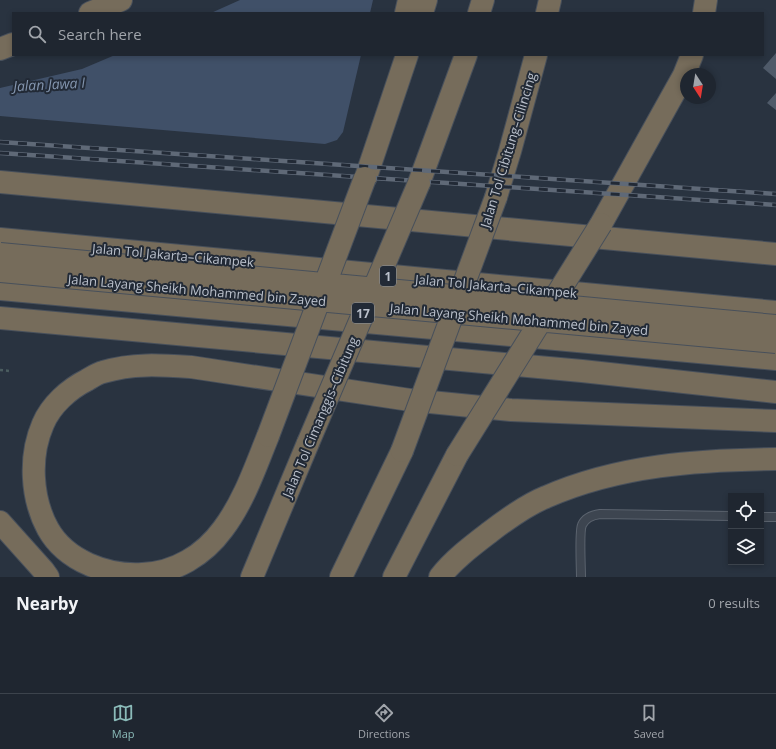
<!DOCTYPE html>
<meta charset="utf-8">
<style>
body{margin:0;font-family:"Open Sans",sans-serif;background:#2c323c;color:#f1f3f6}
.controls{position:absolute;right:12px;bottom:12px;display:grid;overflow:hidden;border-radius:0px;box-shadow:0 2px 6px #0003}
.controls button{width:36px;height:36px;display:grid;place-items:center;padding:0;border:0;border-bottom:1px solid #3c434c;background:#1f2630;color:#f1f3f6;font:20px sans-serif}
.compass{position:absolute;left:680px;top:68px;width:36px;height:36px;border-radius:50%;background:#1f2630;box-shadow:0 2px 6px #0003;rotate:168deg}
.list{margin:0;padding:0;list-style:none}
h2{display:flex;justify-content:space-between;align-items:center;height:52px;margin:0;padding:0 16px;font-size:17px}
h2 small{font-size:13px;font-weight:400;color:#a1a5ab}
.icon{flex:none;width:22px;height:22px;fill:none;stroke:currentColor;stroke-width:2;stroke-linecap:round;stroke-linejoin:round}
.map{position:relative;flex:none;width:776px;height:577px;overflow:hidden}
.search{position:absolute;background:#1f2630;box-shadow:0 2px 6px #0003;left:12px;right:12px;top:12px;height:44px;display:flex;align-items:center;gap:10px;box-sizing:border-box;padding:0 14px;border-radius:0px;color:#a1a5ab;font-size:15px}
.sheet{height:116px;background:#1f2630}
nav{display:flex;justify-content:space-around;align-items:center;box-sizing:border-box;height:56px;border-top:1px solid #3c434c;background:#1f2630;font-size:11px;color:#a1a5ab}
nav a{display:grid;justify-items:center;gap:2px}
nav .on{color:#8bbbb9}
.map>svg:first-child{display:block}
.water{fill:#405068}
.building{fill:#4f5a69}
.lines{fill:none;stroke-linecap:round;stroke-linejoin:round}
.lane-casing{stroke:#5b636e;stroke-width:10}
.highway-casing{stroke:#48505b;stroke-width:24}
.path{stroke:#4b5d60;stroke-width:2.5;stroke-dasharray:3 3;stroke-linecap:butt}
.lane{stroke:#3d4550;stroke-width:8}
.highway{stroke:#766c5b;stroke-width:22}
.rail-casing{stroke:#5f6977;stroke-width:4.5}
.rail{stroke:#222a36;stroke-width:3;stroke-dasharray:9;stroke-linecap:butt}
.highway-bridge-casing{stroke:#48505b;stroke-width:24;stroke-linecap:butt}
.highway-bridge{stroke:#766c5b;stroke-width:22}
.labels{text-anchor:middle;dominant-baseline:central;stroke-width:4;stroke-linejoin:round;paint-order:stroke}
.shield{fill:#222a36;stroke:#8c939e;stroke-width:1}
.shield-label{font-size:12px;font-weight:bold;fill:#bac0cb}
.street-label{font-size:13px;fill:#bac0cb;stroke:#222a36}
.water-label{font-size:14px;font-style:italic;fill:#8496af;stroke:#222a36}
</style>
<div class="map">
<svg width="776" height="577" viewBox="0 0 776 577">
<rect width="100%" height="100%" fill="#293340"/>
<!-- water -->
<path class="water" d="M240,0H373L370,13H211Z
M115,55H361L343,132L337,140L325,144L0,116V88L82,69Z"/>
<!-- building -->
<path class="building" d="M776,53V79L763,68Z
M776,93V110L767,103Z"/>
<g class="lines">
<!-- lane casing -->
<g class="lane-casing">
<path id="lane" d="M761,517H776
M581,577C581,568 579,531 582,525C585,518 593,515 600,514L731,516"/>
</g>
<!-- highway casing -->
<g class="highway-casing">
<path id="highway" d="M90,13L121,0
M406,13L409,0
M422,13L426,0
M479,13L483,0
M547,13L550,0
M704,13L706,0
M0,49L13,44
M366,177L407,55
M0,182L776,254
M419,183L466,55
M496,197L510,151L536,55
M601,224L665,109L684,75L692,55
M0,239L776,312
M0,289L776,359
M0,318L582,371L776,392
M268,436C255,468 244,501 223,529C204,555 175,573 142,574C107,576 66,561 48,529C31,498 29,456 43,424C51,405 69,389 87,380C92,377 98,373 103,372C132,363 161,365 191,367L410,400L511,410L776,421
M0,522L43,570L48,577
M252,577L308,443
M341,577L402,451
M394,577L457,455
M440,577C453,560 473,545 490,532C507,519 526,505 546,497C619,465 698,460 776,459"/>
</g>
<!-- path -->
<path class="path" d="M0,370L10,371"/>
<!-- lane -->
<use href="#lane" class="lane"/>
<!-- highway -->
<use href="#highway" class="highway"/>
<!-- rail casing -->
<g class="rail-casing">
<path id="rail" d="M0,142L776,194
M0,153L776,205"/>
</g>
<!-- rail -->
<use href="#rail" class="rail"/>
<!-- highway-bridge casing -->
<g class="highway-bridge-casing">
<path id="highway-bridge" d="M0,254L776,326
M0,271L776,342
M268,436L365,178
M308,443L419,183
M402,451L496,197
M457,455L601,224"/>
</g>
<!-- highway-bridge -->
<use href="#highway-bridge" class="highway-bridge"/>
</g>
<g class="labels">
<!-- shield labels -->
<g class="shield">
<rect x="380" y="266" width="16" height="20" rx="3"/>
<rect x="352" y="303" width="22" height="20" rx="3"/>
</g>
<g class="shield-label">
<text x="388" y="276">1</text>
<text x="363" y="313">17</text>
</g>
<!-- street labels -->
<g class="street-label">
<text transform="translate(508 150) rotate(-73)">Jalan Tol Cibitung–Cilincing</text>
<text transform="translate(173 255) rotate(5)">Jalan Tol Jakarta–Cikampek</text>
<text transform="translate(496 286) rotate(5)">Jalan Tol Jakarta–Cikampek</text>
<text transform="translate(197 290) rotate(5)">Jalan Layang Sheikh Mohammed bin Zayed</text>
<text transform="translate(519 319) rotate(5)">Jalan Layang Sheikh Mohammed bin Zayed</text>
<text transform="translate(320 417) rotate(-67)">Jalan Tol Cimanggis–Cibitung</text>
</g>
<!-- water labels -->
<g class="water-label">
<text transform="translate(49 84) rotate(-3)">Jalan Jawa I</text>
</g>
</g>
</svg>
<div class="controls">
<button><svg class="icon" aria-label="locate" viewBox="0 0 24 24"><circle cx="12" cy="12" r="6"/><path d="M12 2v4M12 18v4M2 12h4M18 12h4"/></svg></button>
<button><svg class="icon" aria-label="layers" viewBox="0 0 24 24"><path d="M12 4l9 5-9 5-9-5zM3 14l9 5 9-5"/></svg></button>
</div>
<svg class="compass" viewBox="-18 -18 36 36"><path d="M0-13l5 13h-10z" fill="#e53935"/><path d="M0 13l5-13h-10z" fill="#a1a5ab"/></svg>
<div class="search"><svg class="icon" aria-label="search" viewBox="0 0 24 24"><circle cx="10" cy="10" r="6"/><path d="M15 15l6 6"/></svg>Search here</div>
</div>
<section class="sheet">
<h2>Nearby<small>0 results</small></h2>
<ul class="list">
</ul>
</section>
<nav>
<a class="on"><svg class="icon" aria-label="map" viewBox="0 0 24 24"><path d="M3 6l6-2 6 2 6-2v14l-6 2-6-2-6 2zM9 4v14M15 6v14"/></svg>Map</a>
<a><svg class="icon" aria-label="directions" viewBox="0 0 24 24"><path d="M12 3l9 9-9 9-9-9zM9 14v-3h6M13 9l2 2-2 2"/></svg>Directions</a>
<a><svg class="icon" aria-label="saved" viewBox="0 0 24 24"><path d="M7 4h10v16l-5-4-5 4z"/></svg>Saved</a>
</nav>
